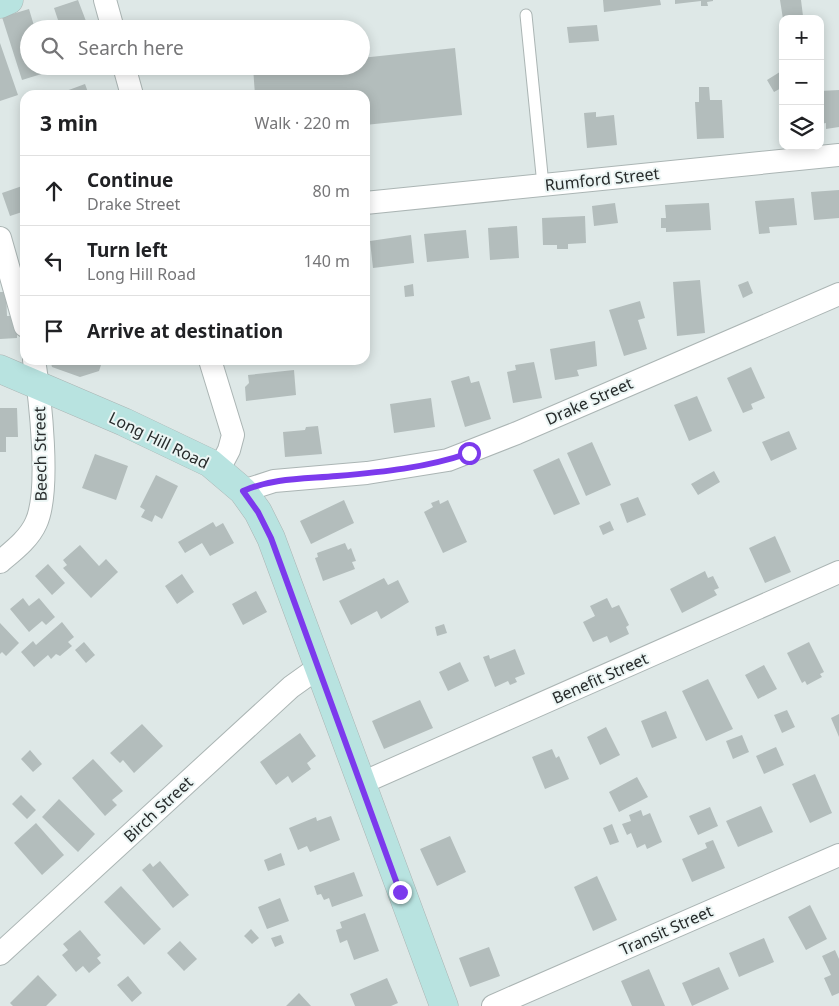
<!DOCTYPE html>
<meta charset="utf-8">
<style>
body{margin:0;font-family:"Noto Sans",sans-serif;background:#f2f2f2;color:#202124}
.controls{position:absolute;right:15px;top:15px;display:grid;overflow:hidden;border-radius:10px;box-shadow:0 2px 12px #0003}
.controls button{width:45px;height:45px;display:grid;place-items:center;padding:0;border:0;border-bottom:1px solid #e0e0e0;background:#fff;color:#202124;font:25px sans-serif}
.stop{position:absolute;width:15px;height:15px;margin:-11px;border:4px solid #7c3aed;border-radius:50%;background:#fff}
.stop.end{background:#7c3aed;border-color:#fff;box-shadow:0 1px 5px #0008}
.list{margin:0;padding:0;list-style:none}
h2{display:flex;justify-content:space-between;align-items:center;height:65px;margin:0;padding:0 20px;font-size:21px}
h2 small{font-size:16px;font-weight:400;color:#757577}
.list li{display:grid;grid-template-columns:32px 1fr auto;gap:15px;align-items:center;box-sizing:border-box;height:70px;padding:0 20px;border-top:1px solid #e0e0e0}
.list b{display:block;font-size:19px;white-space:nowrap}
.list p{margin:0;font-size:16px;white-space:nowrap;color:#757577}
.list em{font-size:16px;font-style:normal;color:#757577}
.icon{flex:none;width:28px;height:28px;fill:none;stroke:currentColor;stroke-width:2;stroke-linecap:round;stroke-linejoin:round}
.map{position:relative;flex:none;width:839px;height:1006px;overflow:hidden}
.search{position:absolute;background:#fff;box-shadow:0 2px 12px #0003;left:20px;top:20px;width:350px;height:55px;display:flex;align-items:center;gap:12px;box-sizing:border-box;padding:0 18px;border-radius:28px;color:#757577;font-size:19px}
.panel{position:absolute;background:#fff;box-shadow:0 2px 12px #0003;left:20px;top:90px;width:350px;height:275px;border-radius:15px}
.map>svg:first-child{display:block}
.building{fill:#b3bdbc}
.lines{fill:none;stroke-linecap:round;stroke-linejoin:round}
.lane-casing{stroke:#abb5b4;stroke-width:13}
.street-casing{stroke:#abb5b4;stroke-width:24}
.secondary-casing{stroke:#abb5b4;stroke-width:29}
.lane{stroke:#fff;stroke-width:11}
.street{stroke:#fff;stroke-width:22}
.secondary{stroke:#b8e3e0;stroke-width:28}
.route{stroke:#7c3aed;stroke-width:6}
.labels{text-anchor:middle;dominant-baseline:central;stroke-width:4;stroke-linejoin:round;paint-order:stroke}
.street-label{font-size:16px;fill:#272b2b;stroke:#ebf5f4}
</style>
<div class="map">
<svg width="839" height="1006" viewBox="0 0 839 1006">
<rect width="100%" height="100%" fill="#dee8e7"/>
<!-- building -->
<path class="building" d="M78,0L89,29H61L54,8Z
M603,0H660L661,5L604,12Z
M675,0H713V1L707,2L708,6H701V1L675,4Z
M780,0H801L803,16L783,19Z
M29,9L35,29H29V66H46L48,72L22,80L2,17Z
M597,25L599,41L569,43L567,27Z
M0,43L18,95L0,101Z
M455,48L462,115L365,125V95H255L253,67L361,66V58Z
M783,70V87L774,92L767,80Z
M85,84L89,95H67L66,91Z
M699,87H709L710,100H722L724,138L697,139L695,102H699Z
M839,90V127L826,129V123L820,124V91Z
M596,112V117L614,115L617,145L587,148L584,113Z
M25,185V211L10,216L2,193Z
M839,190V218L814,220L811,192Z
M794,198L797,225L769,227L770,233L759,234L755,201Z
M615,203L618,223L594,226L592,206Z
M709,203L711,230L666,232V228H661V218H666L665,205Z
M585,216L586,243L568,244V249H557V245H543L542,218Z
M517,226L519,258L490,260L488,228Z
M466,230L469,258L427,262L424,234Z
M411,235L414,263L373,268L370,241Z
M700,280L705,333L677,336L673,282Z
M748,281L753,293L743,298L738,285Z
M413,284L414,296L405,297L404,286Z
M0,292H6L7,316H17V338L0,339Z
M640,301L645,318L638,320L647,349L624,356L609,310Z
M595,341L597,366L577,370L579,376L555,380L550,349Z
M50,360H100L101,365L99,371L80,377L52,367Z
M243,360H272V361L243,365Z
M534,362L542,398L513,403L507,372L516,370L515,365Z
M751,367L765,398L751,404L753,409L743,413L727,378Z
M294,370L296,395L246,401L245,387L249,383L248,375Z
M469,376L471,383L479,381L491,419L465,427L451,381Z
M697,396L712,431L689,441L674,405Z
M431,398L435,427L394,433L390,404Z
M0,408H17L18,437H6V452H0Z
M318,426L322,454L285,457L283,432L305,430L306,427Z
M789,431L797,449L771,461L762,442Z
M592,442L611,485L586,496L567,453Z
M95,454L128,466L116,500L82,488Z
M559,458L580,504L554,515L533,470Z
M714,471L720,482L698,495L691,484Z
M156,475L178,486L162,519L155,515L152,522L141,517L145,510L140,507Z
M638,497L646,515L627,523L620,504Z
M344,500L354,523L311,544L300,521Z
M439,500L440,504L448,500L467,542L443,553L424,512L433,507L431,503Z
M610,521L614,530L603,535L599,526Z
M213,522L216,527L223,523L234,543L210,556L202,543L185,553L178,542Z
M775,536L791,572L765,583L749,548Z
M345,543L348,550L351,548L356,561L352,562L355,569L323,581L315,558L318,557L317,553Z
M80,545L99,566L106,559L118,572L91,598L63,568L67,565L63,560Z
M48,564L65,583L52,595L35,576Z
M705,571L708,578L713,576L719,588L714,590L717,595L682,613L670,589Z
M182,574L194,592L177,604L165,586Z
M384,578L388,585L398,580L409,602L381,619L377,611L351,625L339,601Z
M256,591L267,612L243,625L232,604Z
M23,598L29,606L39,598L55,617L46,625L42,621L29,632L10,609Z
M607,598L612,608L619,605L629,625L626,627L629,634L610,643L607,636L593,642L583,622L595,616L590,606Z
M62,622L74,637L68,642L72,646L60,656L56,654L51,659L48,655L34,667L21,652L33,641L36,645Z
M0,623L19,643L6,656L2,652L0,654Z
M444,624L447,633L437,636L435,627Z
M84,642L95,655L86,663L75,650Z
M809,642L824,672L820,674L822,677L807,685L805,681L802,683L787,653Z
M515,649L525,674L515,678L517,682L510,685L508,681L495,687L483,657L489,655L490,659Z
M460,662L469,681L448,691L439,672Z
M764,665L777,689L758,699L745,675Z
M708,679L733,729L706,741L682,691Z
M420,700L433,728L384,749L372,721Z
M787,710L795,727L782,733L774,715Z
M666,711L677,738L652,748L641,721Z
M839,714V737L831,718Z
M142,724L163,746L134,773L123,760L120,763L110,753Z
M606,727L620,755L600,765L587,737Z
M300,733L316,756L307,763L311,769L292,783L288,776L276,785L260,762Z
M742,735L749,752L733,759L726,741Z
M776,747L784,765L764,774L756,756Z
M552,749L556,758L559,756L569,779L545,789L532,757Z
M30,750L42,764L33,772L21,759Z
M93,759L123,791L112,800L117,805L105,816L72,778Z
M815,774L832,813L810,823L792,784Z
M637,777L648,797L619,812L609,792Z
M21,795L36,810L27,819L12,804Z
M59,799L95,834L78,852L42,817Z
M761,806L773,832L738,847L726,821Z
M710,807L718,826L698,835L689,816Z
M641,810L643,816L650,813L662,842L647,849L645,844L637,848L631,833L627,835L622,824L631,821L629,815Z
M331,816L340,840L310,852L307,846L298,850L289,828L316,817L317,821Z
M36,823L64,855L42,875L14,843Z
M612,824L619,842L610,845L603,828Z
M450,836L466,872L437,886L420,849Z
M713,840L725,868L692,882L682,859L707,848L705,843Z
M281,853L285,865L268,871L264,860Z
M160,861L189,895L173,908L142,870L150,863L153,867Z
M354,872L363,896L332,907L329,898L324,900L321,894L317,895L314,886Z
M597,876L617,920L593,931L574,887Z
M121,886L161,929L144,945L104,902Z
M280,898L289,921L267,929L258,907Z
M810,905L827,939L806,950L788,917Z
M365,913L379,951L354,960L347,940L340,943L336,930L342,928L340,922Z
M251,929L259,938L252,944L244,936Z
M80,930L101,955L97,958L101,963L89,973L83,966L76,972L62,955L68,950L63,944Z
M281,935L284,943L275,947L271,938Z
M764,938L774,962L739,977L729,953Z
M180,941L197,959L184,971L167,953Z
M489,947L500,976L470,987L459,958Z
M835,950L839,959V993L832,996L824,978L831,975L822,956Z
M719,967L729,989L692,1006L682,983Z
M649,969L665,1006H632L621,981Z
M38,975L57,995L46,1006H13L10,1003Z
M128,976L142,993L132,1002L117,985Z
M387,978L398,1003L391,1006H355L350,994Z
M299,993L311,1006H286Z"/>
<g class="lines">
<!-- lane casing -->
<g class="lane-casing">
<path id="lane" d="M526,15L543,185"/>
</g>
<!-- street casing -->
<g class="street-casing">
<path id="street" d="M105,0L113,29
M124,66L132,95
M365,203L839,155
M0,238L25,326
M210,360L233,435L229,450L219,469
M243,491L274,481L367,473L448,460L517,433L839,294
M0,562C13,551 29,539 36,523C51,491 40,396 34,360
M362,783L839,572
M0,954L291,687L319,667
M493,1006L839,855"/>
</g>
<!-- secondary casing -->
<g class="secondary-casing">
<path id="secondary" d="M0,4L9,0
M0,369L124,422L210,463L243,491L258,512L271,538L444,1006"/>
</g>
<!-- lane -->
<use href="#lane" class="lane"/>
<!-- street -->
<use href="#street" class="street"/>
<!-- secondary -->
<use href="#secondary" class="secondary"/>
</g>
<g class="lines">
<!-- route -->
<path class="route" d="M400,892L271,538L258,512L243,491C273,478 304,479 337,476C382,472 426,468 469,453"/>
</g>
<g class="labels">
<!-- street labels -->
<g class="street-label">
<text transform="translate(602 179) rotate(-6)">Rumford Street</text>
<text transform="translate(589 401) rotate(-24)">Drake Street</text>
<text transform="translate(159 440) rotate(26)">Long Hill Road</text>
<text transform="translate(40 454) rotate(-91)">Beech Street</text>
<text transform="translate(600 678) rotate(-24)">Benefit Street</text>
<text transform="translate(158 809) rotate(-43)">Birch Street</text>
<text transform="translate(666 930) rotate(-24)">Transit Street</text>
</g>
</g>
</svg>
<div class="controls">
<button>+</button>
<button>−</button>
<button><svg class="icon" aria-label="layers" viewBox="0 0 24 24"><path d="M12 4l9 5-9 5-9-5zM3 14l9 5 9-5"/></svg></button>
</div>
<div class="stop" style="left:469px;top:453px"></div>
<div class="stop end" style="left:400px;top:892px"></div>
<div class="search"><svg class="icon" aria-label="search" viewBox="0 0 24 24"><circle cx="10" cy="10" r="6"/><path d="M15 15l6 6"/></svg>Search here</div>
<section class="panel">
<h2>3 min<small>Walk · 220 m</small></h2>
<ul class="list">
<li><svg class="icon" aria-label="ahead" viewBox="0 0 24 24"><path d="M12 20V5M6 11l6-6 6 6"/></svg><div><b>Continue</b><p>Drake Street</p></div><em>80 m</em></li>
<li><svg class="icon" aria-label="left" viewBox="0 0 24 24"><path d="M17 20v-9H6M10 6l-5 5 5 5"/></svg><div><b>Turn left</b><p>Long Hill Road</p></div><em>140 m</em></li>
<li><svg class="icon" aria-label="arrive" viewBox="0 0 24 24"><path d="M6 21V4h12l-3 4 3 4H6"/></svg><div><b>Arrive at destination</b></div></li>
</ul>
</section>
</div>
